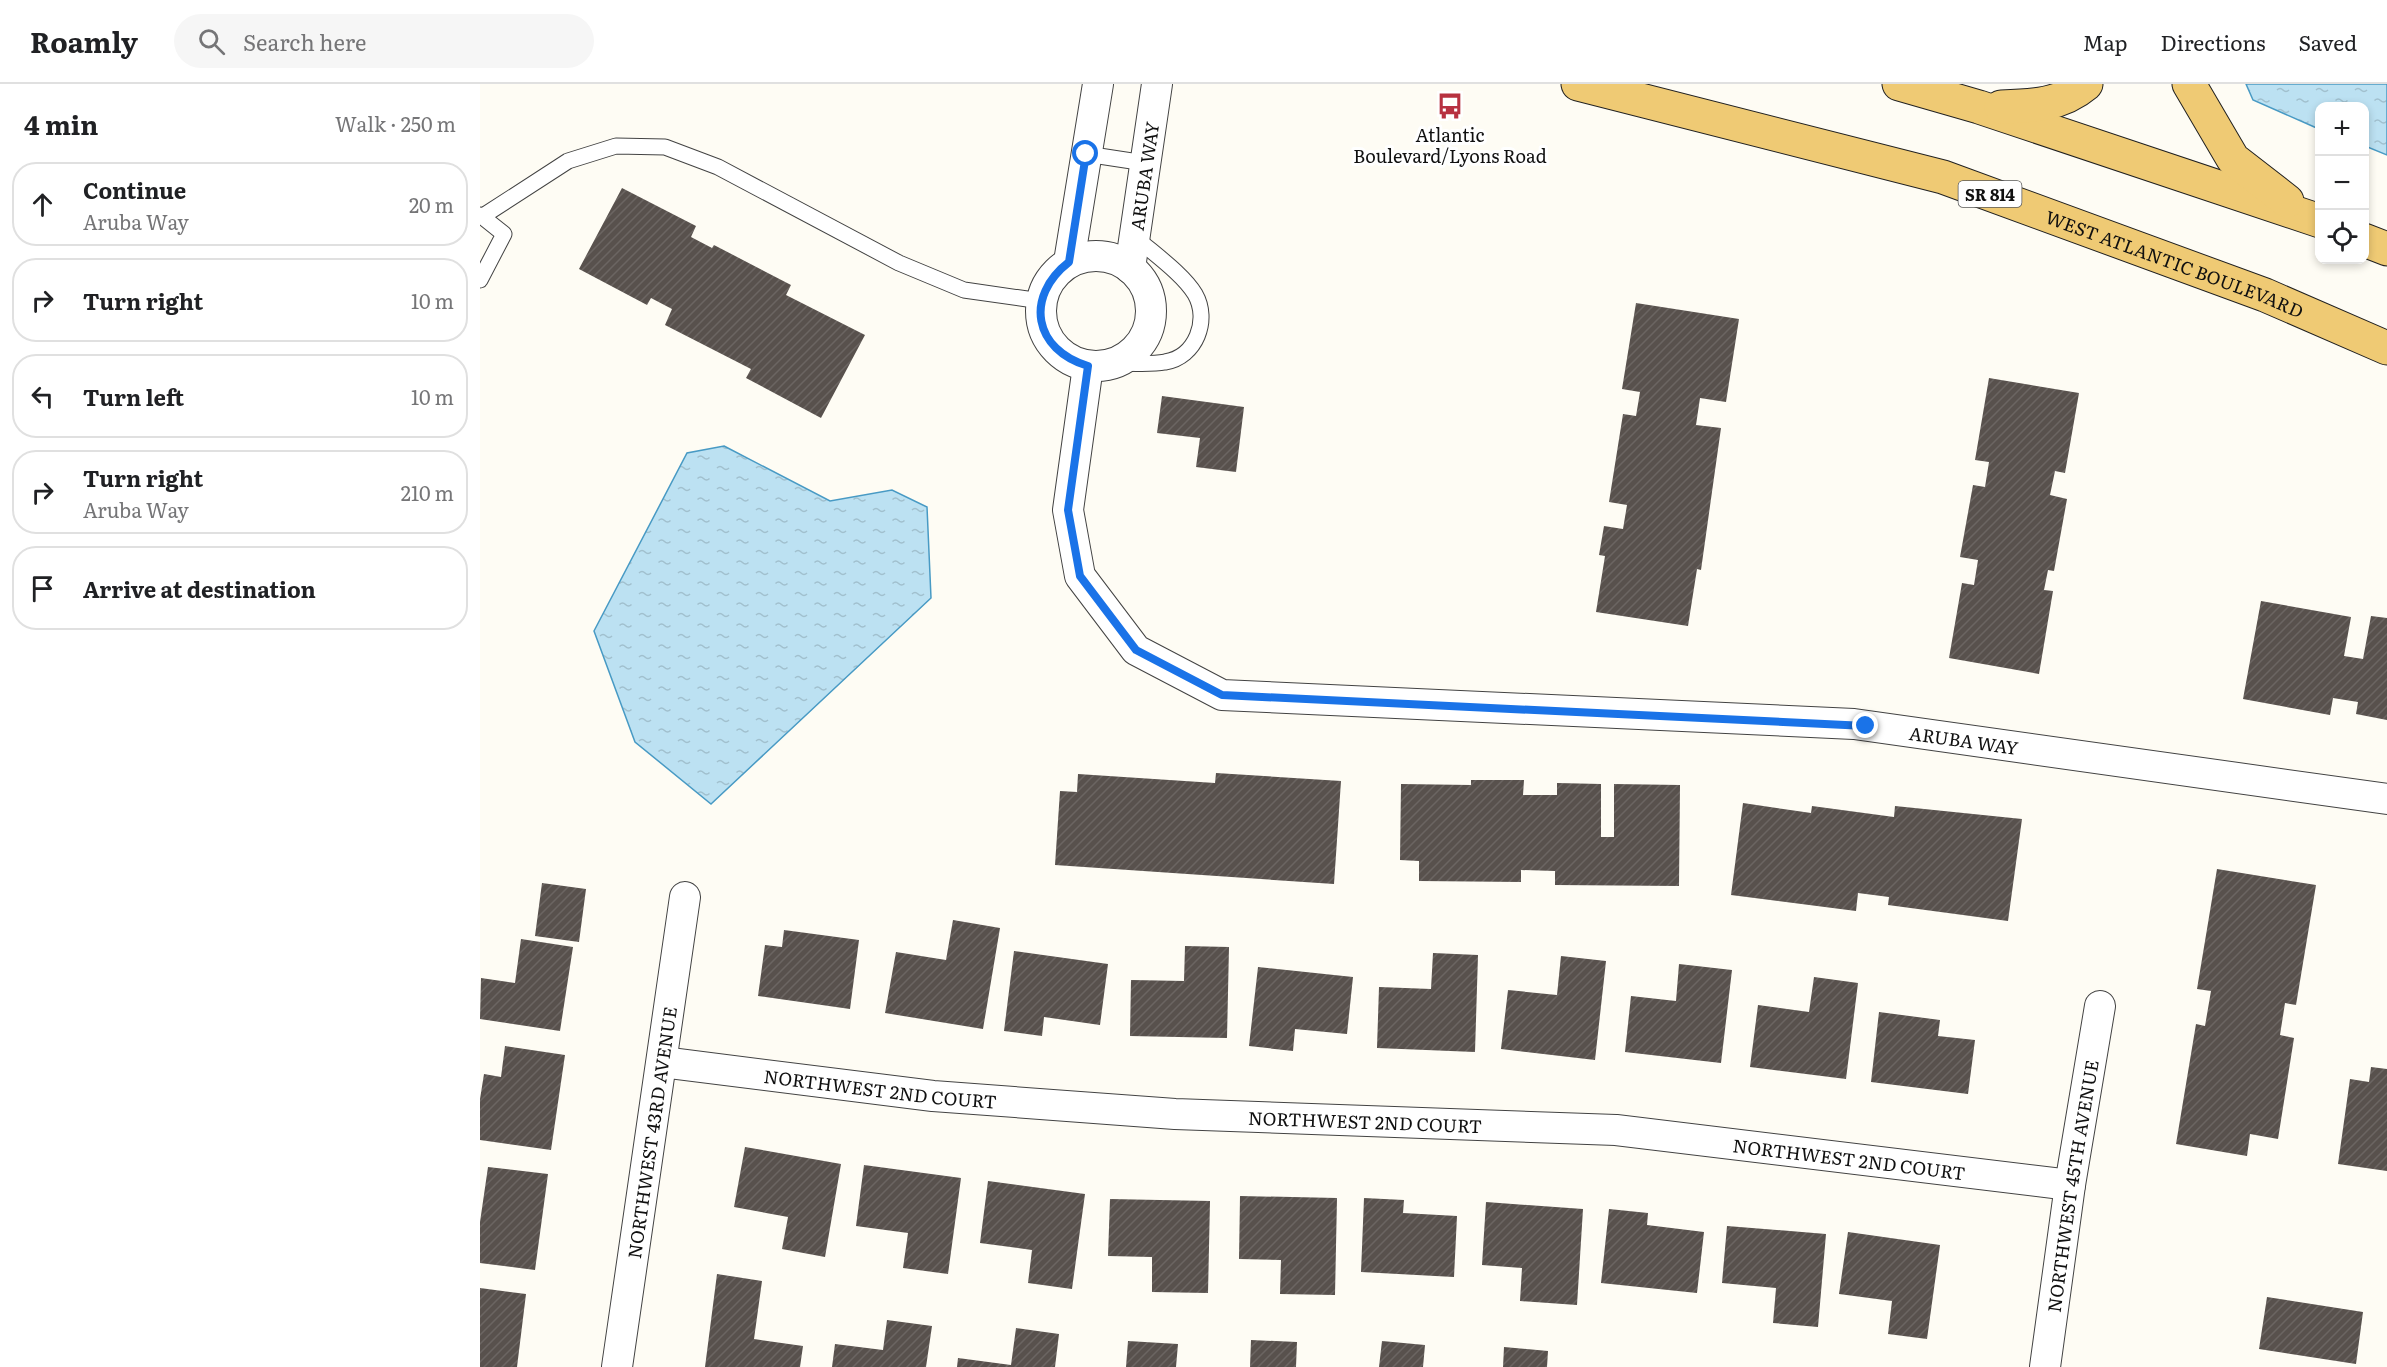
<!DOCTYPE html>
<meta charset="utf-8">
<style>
body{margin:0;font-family:Literata,serif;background:#f6f6f6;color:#202124}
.controls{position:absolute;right:18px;top:18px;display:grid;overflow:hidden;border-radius:12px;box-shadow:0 3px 9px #0003}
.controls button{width:54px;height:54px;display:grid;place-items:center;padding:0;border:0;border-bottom:2px solid #e0e0e0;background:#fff;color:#202124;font:30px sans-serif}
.stop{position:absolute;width:18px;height:18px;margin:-14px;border:4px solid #1a73e8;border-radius:50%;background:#fff}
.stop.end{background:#1a73e8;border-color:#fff;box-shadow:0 2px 6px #0008}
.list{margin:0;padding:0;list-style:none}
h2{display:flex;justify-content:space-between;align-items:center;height:78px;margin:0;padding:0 24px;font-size:26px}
h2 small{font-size:20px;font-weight:400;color:#757577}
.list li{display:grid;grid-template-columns:39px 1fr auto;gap:18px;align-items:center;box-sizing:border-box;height:84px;margin:0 12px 12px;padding:0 12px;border:2px solid #e0e0e0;border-radius:24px}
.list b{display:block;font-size:22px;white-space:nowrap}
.list p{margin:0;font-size:20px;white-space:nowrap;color:#757577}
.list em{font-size:20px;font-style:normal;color:#757577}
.icon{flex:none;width:33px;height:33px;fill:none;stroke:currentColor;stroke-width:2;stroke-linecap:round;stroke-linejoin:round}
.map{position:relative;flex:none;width:1907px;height:1283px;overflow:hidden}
header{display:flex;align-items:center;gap:36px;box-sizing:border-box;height:84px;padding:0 30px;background:#fff;border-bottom:2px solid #e0e0e0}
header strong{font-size:28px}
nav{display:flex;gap:33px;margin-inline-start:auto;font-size:21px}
.search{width:420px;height:54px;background:#f6f6f6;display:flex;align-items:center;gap:15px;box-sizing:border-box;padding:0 21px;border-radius:33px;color:#757577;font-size:22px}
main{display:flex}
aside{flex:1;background:#fff}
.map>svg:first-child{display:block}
.water{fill:url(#water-ripples);stroke:#489ac4;stroke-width:1.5}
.building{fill:url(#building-hatch)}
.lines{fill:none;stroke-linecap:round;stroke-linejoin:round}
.service-casing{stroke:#434343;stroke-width:17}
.minor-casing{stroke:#434343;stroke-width:32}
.primary-casing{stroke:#212121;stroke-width:35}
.service{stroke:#fff;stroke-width:15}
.minor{stroke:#fff;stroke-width:30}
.primary{stroke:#efca74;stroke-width:33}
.route{stroke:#1a73e8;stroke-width:8}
.labels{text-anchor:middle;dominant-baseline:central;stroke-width:6;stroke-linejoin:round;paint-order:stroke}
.shield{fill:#fff;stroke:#585858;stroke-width:1.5}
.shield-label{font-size:16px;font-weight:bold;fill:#101010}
.poi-label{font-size:18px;fill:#101010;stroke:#fff}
.street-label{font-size:18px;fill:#101010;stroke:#fff}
</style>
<header>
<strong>Roamly</strong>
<div class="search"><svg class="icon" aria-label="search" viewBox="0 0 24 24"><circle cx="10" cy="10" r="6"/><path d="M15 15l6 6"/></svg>Search here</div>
<nav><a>Map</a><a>Directions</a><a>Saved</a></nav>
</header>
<main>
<aside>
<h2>4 min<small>Walk · 250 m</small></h2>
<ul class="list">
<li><svg class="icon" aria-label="ahead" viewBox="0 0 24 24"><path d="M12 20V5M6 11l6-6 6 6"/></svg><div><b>Continue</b><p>Aruba Way</p></div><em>20 m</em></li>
<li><svg class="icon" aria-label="right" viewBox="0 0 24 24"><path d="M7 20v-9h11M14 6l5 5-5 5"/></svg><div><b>Turn right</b></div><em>10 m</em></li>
<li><svg class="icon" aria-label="left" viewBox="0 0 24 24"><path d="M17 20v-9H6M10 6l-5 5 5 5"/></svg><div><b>Turn left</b></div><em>10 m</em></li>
<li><svg class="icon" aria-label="right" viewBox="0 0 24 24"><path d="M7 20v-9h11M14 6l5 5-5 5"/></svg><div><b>Turn right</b><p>Aruba Way</p></div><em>210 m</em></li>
<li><svg class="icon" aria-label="arrive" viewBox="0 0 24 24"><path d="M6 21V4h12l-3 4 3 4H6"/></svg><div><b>Arrive at destination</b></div></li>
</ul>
</aside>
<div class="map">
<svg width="1907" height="1283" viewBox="0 0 1907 1283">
<defs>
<pattern id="water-ripples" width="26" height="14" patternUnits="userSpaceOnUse" patternTransform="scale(1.5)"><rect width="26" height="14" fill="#bce1f2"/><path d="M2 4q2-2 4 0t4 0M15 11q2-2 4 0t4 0" fill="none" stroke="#a1c0ce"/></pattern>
<pattern id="building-hatch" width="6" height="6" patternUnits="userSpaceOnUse" patternTransform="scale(1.5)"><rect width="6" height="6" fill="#58514d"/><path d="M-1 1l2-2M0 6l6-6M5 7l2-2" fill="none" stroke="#6b6562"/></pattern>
</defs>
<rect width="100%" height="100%" fill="#fefcf4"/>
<!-- water -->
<path class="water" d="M1766,0H1907V71L1885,62L1884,22H1840L1839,45L1773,16Z
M244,362L350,417L412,406L447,423L451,514L231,720L155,658L114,547L207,369Z"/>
<!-- building -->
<path class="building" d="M142,104L216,142L211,153L232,164L234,161L311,201L306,211L385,251L341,334L266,294L271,285L185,241L192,225L171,214L167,221L99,185Z
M1156,219L1259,235L1246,318L1220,314L1216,341L1241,344L1221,486L1217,485L1208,542L1116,528L1125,472L1119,471L1124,442L1143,445L1147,421L1129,418L1143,330L1156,332L1160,308L1142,305Z
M1509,294L1599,309L1585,389L1575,387L1570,411L1587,415L1574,487L1568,486L1564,506L1573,507L1559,590L1469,574L1482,499L1494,501L1498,476L1480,473L1493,401L1505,403L1509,378L1495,376Z
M682,312L764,323L756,388L716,383L720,354L677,349Z
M1781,517L1871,533L1864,572L1883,575L1891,532L1907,534V636L1876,630L1878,618L1853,614L1850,631L1763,615Z
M736,689L861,697L854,800L575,781L580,707L597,708L598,690L735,699Z
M991,696H1044L1043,711H1077V699L1121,700V753H1134V700L1200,701L1199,802L1075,801V787L1041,786V798L939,797V777L920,776L921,700L991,701Z
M1263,719L1331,729L1332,722L1414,733L1415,722L1542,735L1528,837L1408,821L1409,813L1378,809L1376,827L1251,811Z
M1737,785L1836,801L1816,921L1805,919L1800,951L1814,954L1798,1055L1770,1050L1767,1072L1696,1060L1716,940L1725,942L1731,907L1717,905Z
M62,799L106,805L99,858L55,852Z
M473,836L520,844L503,945L405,929L416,868L466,876Z
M304,846L379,856L370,925L278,912L285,861L302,863Z
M41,855L93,863L80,947L0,935L1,894L35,899Z
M705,862L749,863L747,954L650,952L651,896L704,897Z
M534,867L628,880L620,941L564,933L562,952L524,947Z
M953,869L998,871L995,968L897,964L899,903L951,905Z
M1081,872L1126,877L1115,976L1021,965L1028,906L1077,911Z
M1199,880L1252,886L1241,979L1145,968L1151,912L1196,917Z
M778,883L873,893L867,950L815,945L813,967L769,962Z
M1334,893L1378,899L1366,995L1270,983L1278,921L1329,928Z
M1399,928L1460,936L1458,952L1495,956L1488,1010L1391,998Z
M25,962L85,971L71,1066L0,1056V1015L4,990L21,993Z
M1891,983L1907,985V1087L1858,1080L1870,995L1889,998Z
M265,1063L361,1080L345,1173L302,1165L308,1133L254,1123Z
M384,1081L481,1094L468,1190L423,1184L428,1149L376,1142Z
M8,1083L68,1090L55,1186L0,1179V1138Z
M508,1097L605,1110L592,1205L548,1199L552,1166L500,1159Z
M760,1112L857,1114L855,1211L800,1210L801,1176L759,1175Z
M884,1114L924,1116L923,1129L977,1132L974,1193L881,1188Z
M630,1115L730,1117L728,1209L672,1208V1173L628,1172Z
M1006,1118L1103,1125L1097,1221L1040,1217L1042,1184L1002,1181Z
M1129,1125L1168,1129L1167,1141L1224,1148L1217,1209L1121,1199Z
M1247,1142L1346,1150L1338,1243L1293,1239L1296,1204L1242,1199Z
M1368,1148L1460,1161L1447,1255L1408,1250L1412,1217L1359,1210Z
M237,1190L282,1197L274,1255L323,1262L320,1283H225Z
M0,1204L46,1210L37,1283H0Z
M1787,1213L1883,1228L1876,1280L1779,1265Z
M407,1236L452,1242L446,1283H352L355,1260L403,1266Z
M536,1244L579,1250L575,1283H477L478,1274L531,1281Z
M771,1256L817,1258L816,1283H770Z
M648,1257L698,1260L696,1283H646Z
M902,1257L945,1261L943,1283H899Z
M1024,1263L1068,1267L1067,1283H1023Z"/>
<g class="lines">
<!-- service casing -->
<g class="service-casing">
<path id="service" d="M606,70L665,79
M0,131L24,150L0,196
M3,132L88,77L136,62L185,63L238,83L419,179L484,206L561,217
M635,279C651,279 670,281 685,278C716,273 730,236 715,210C703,190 673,169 655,153"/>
</g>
<!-- minor casing -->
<g class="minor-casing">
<g id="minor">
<circle cx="616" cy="227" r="55"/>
<path d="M589,178L618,0"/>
<path id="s1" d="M650,184L677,0"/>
<path id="s2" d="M608,282L588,426L600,492L656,566L742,611L1374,640L1907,715"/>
<path id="s3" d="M182,978L453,1012L695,1030L1136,1046L1590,1101"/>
<path id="s4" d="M137,1283L205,813"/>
<path id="s5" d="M1565,1283L1590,1101L1620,922"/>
</g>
</g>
<!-- primary casing -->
<g class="primary-casing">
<g id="primary">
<path id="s6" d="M1098,0L1463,93L1785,211L1907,264"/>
<path d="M1419,0L1499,23L1840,137"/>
<path d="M1709,0L1753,75L1807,117"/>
<path d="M1521,23C1553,22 1581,21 1606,0"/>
<path d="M1884,156L1907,165"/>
</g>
</g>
<!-- service -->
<use href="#service" class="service"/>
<!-- minor -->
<use href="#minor" class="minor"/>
<!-- primary -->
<use href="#primary" class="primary"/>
</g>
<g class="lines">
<!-- route -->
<path class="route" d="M606,70L589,178C544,213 554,266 608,282L588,426L600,492L656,566L742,611L1386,642"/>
</g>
<!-- icons -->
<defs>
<g id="bus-bare" transform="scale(2.07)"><path d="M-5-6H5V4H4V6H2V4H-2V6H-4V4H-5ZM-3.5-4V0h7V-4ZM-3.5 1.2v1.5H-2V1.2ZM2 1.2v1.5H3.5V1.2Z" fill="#b7313f" stroke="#fff" stroke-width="2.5" paint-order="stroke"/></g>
</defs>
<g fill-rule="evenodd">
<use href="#bus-bare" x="970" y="22"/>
</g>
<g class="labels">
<!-- shield labels -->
<rect class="shield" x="1478.5" y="97" width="63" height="26" rx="4.5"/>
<g class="shield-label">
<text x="1510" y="110">SR 814</text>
</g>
<!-- poi labels -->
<g class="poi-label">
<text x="970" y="50">Atlantic<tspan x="970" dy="21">Boulevard/Lyons Road</tspan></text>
</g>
<!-- street labels -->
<g class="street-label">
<text stroke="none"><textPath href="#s1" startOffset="93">ARUBA WAY</textPath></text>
<text stroke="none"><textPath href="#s6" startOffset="624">WEST ATLANTIC BOULEVARD</textPath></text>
<text stroke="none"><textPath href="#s2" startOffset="1146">ARUBA WAY</textPath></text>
<text stroke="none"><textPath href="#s3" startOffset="220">NORTHWEST 2ND COURT</textPath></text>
<text stroke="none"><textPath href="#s3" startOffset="706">NORTHWEST 2ND COURT</textPath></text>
<text stroke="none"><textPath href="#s4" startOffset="237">NORTHWEST 43RD AVENUE</textPath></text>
<text stroke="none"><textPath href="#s3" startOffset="1192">NORTHWEST 2ND COURT</textPath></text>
<text stroke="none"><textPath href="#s5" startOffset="183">NORTHWEST 45TH AVENUE</textPath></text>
</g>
</g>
</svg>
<div class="controls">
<button>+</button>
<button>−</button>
<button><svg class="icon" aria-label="locate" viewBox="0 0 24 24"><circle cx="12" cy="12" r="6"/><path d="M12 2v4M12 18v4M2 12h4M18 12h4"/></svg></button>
</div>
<div class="stop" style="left:606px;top:70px"></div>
<div class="stop end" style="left:1386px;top:642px"></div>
</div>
</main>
